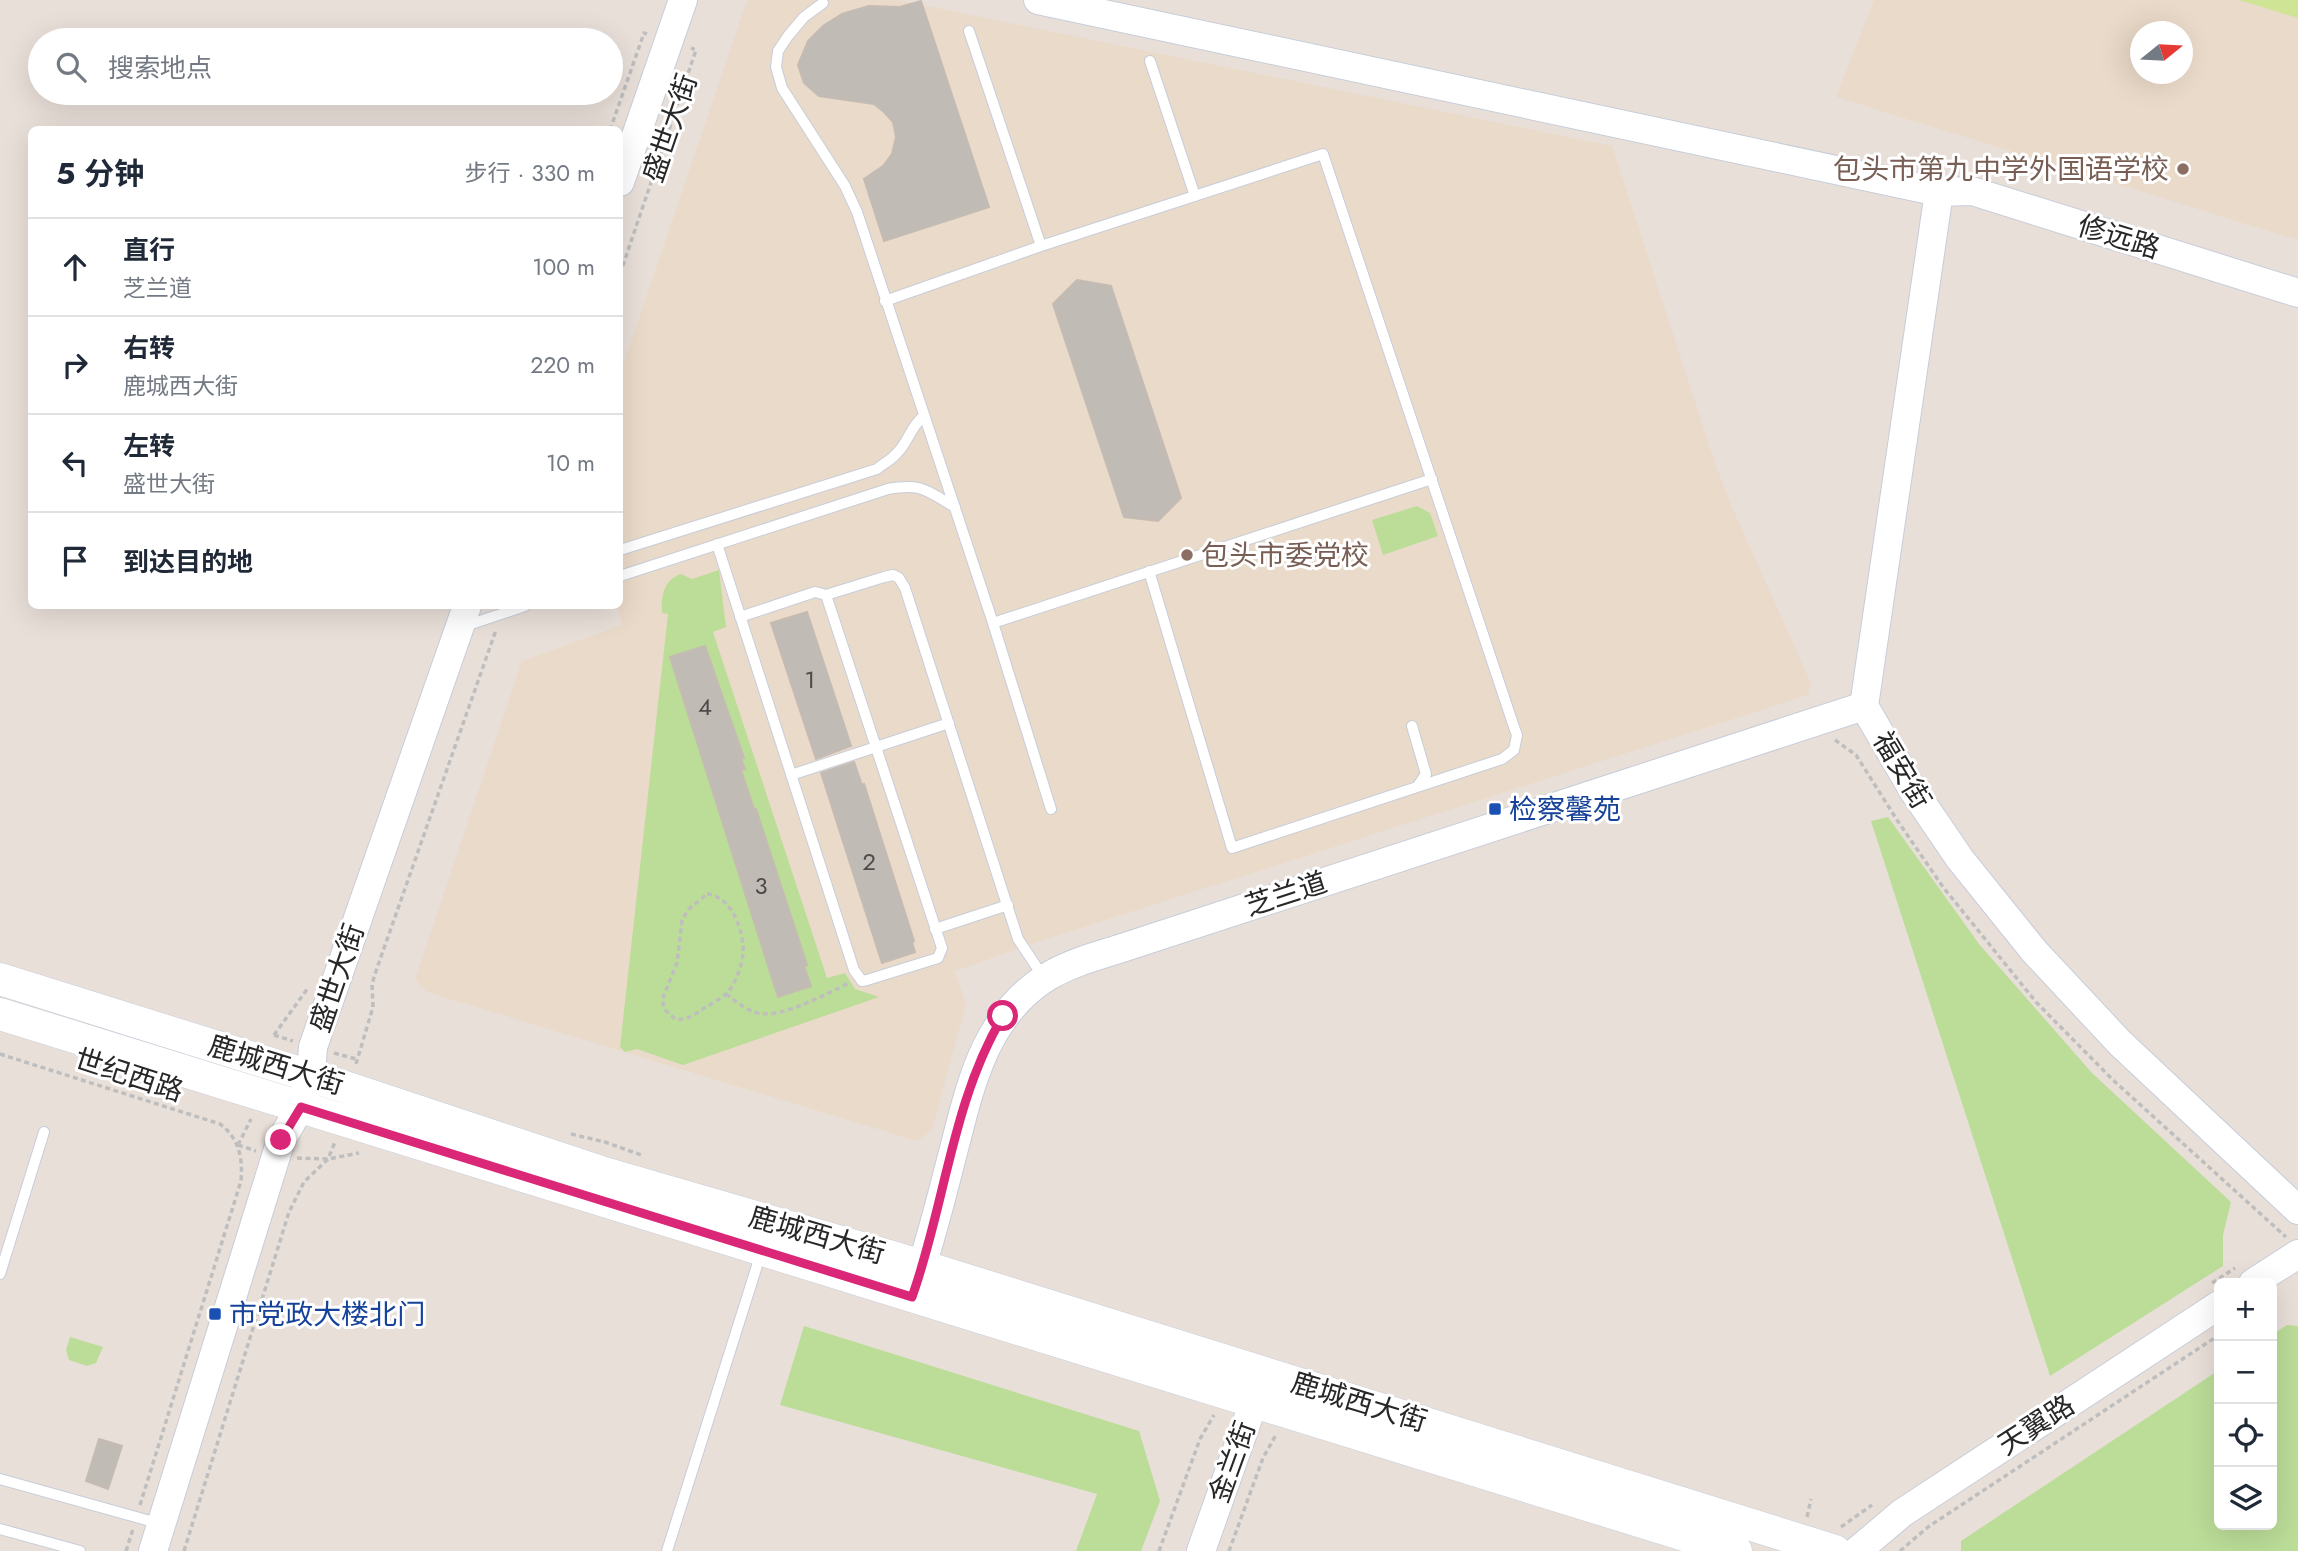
<!DOCTYPE html>
<html lang="zh">
<meta charset="utf-8">
<style>
body{margin:0;font-family:Jost,"Noto Sans SC",sans-serif;background:#f2f2f3;color:#1f2937}
.controls{position:absolute;right:21px;bottom:21px;display:grid;overflow:hidden;border-radius:10px;box-shadow:0 7px 28px #0002}
.controls button{width:63px;height:63px;display:grid;place-items:center;padding:0;border:0;border-bottom:2px solid #e0e1e3;background:#fff;color:#1f2937;font:35px sans-serif}
.compass{position:absolute;left:2130px;top:21px;width:63px;height:63px;border-radius:50%;background:#fff;box-shadow:0 7px 28px #0002;rotate:72deg}
.stop{position:absolute;width:21px;height:21px;margin:-16px;border:5px solid #db2777;border-radius:50%;background:#fff}
.stop.end{background:#db2777;border-color:#fff;box-shadow:0 2px 7px #0008}
.list{margin:0;padding:0;list-style:none}
h2{display:flex;justify-content:space-between;align-items:center;height:91px;margin:0;padding:0 28px;font-size:30px}
h2 small{font-size:23px;font-weight:400;color:#747a83}
.list li{display:grid;grid-template-columns:46px 1fr auto;gap:21px;align-items:center;box-sizing:border-box;height:98px;padding:0 28px;border-top:2px solid #e0e1e3}
.list b{display:block;font-size:26px;white-space:nowrap}
.list p{margin:0;font-size:23px;white-space:nowrap;color:#747a83}
.list em{font-size:23px;font-style:normal;color:#747a83}
.icon{flex:none;width:38px;height:38px;fill:none;stroke:currentColor;stroke-width:2;stroke-linecap:round;stroke-linejoin:round}
.map{position:relative;flex:none;width:2298px;height:1551px;overflow:hidden}
.search{position:absolute;background:#fff;box-shadow:0 7px 28px #0002;left:28px;top:28px;width:595px;height:77px;display:flex;align-items:center;gap:18px;box-sizing:border-box;padding:0 24px;border-radius:38px;color:#747a83;font-size:26px}
.panel{position:absolute;background:#fff;box-shadow:0 7px 28px #0002;left:28px;top:126px;width:595px;height:483px;border-radius:10px}
.map>svg:first-child{display:block}
.education{fill:#eadac9;fill-rule:evenodd}
.green{fill:#bbdd98}
.pitch{fill:#cfe494}
.building{fill:#c1bbb5;stroke:#c4bbb3;stroke-width:2}
.lines{fill:none;stroke-linecap:round;stroke-linejoin:round}
.service-casing{stroke:#c7cdd8;stroke-width:12}
.tertiary-casing{stroke:#c7cdd8;stroke-width:30}
.secondary-casing{stroke:#c7cdd8;stroke-width:33}
.path{stroke:#bebebe;stroke-width:3.5;stroke-dasharray:5 3.5;stroke-linecap:butt}
.service{stroke:#fff;stroke-width:10}
.tertiary{stroke:#fff;stroke-width:28}
.secondary{stroke:#fff;stroke-width:32}
.route{stroke:#db2777;stroke-width:9}
.education-dot{fill:#8d6e63;stroke:#fff;stroke-width:2.5}
.transit-dot{fill:#1a4fb4;stroke:#fff;stroke-width:2.5}
.labels{text-anchor:middle;dominant-baseline:central;stroke-width:6;stroke-linejoin:round;paint-order:stroke}
.number-label{font-size:24px;fill:#4e4c4a}
.street-label{font-size:28px;fill:#272727;stroke:#fff}
.education-label{font-size:28px;fill:#785e54;stroke:#fff;text-anchor:end}
.transit-label{font-size:28px;fill:#164399;stroke:#fff;text-anchor:start}
</style>
<div class="map">
<svg width="2298" height="1551" viewBox="0 0 2298 1551">
<rect width="100%" height="100%" fill="#e9dfd9"/>
<!-- education -->
<path class="education" d="M747,0H898L1612,146L1715,463L1731,505L1811,683L1808,695L1034,943L955,971L966,1004L932,1130L917,1141L427,992L415,979L522,661L622,625L617,606H620V375Z
M1874,0H2298V240L1836,97ZM2140,32H2182V74H2140Z"/>
<!-- green -->
<path class="green" d="M1417,506L1430,513L1438,536L1383,555L1372,520Z
M719,570L726,627L713,632L827,978L845,973L855,989L879,997L683,1065L637,1049L625,1052L620,1047L668,614L662,613C661,595 664,580 681,574L692,579Z
M1888,817L1979,944L2092,1073L2231,1202L2223,1235V1266L2050,1376L1871,821Z
M2287,1325L2298,1326V1551H1961V1541L2219,1370V1525H2272V1335Z
M804,1326L1139,1431L1160,1501L1141,1551H1076L1097,1494L780,1405Z
M70,1337L103,1347L96,1363L87,1366L69,1360L66,1350Z"/>
<!-- pitch -->
<path class="pitch" d="M2239,0H2298V18Z"/>
<!-- building -->
<path class="building" d="M921,1L989,207L884,241L864,179L883,166L892,154L896,137L893,122L884,112L874,104L819,96L804,83L798,65L808,41L823,26L842,14L869,6L900,7Z
M1077,280L1111,286L1181,498L1158,521L1124,517L1053,304Z
M807,612L851,746L816,759L771,623Z
M705,646L744,758L741,759L745,769L741,770L754,809H756L807,965L804,966L811,986L778,997L670,657Z
M854,762L862,785L864,784L914,941L912,942L915,952L882,963L821,773Z
M99,1439L122,1446L108,1489L86,1481Z"/>
<g class="lines">
<!-- service casing -->
<g class="service-casing">
<path id="service" d="M823,3L804,17L788,36L778,51L776,67L782,88L845,186L857,212L993,623L1432,479
M969,31L1041,246
M1150,61L1195,196
M885,301L1041,246L1323,154L1514,727L1517,735L1514,750L1502,759L1232,848L1149,571
M717,544L854,970L862,981L867,980L938,958L942,948L826,595L815,592L740,617
M620,550L877,469C883,464 891,460 896,454C909,442 909,428 924,416
M620,576L888,489C924,483 926,491 955,507
M826,595L884,577L893,575L899,578L905,588L1018,939L1044,978
M993,623L1051,809
M465,626L525,606
M1412,726L1426,774L1417,787
M791,775L949,723
M935,929L1008,905
M0,1274L44,1132
M0,1479L161,1524
M0,1529L80,1551
M667,1551L761,1253"/>
</g>
<!-- tertiary casing -->
<g class="tertiary-casing">
<path id="tertiary" d="M1038,0L1939,192L1972,191L2298,293
M620,182L683,0
M1939,192L1864,706L1913,790L1960,859L2034,951L2120,1043L2298,1210
M2253,1283L2298,1254
M915,1286C932,1239 943,1190 956,1141C972,1078 988,1014 1047,977C1070,963 1097,956 1122,948L1864,706
M153,1551L281,1140C302,1106 311,1088 313,1047L467,606
M1201,1551L1261,1382
M1857,1551L1902,1513L2219,1305"/>
</g>
<!-- secondary casing -->
<g class="secondary-casing">
<path id="secondary" d="M0,979L345,1087L601,1172L896,1258L1835,1551
M0,1014L1736,1551"/>
</g>
<!-- path -->
<path class="path" d="M610,130L644,33L647,34
M620,274L696,50L691,48
M1835,740L1856,755L1897,820L1943,887L2036,1002L2113,1080L2286,1237
M707,894C732,896 745,933 743,954C742,965 735,985 727,993C721,999 711,1004 704,1008C694,1015 686,1021 675,1019L665,1010L662,1000L677,963L682,920L689,909Z
M726,994C735,1001 744,1008 754,1012C778,1021 826,994 849,983
M274,1035L308,988
M274,1035L293,1041
M334,1053L356,1059
M0,1054L220,1124C239,1138 243,1158 241,1181L140,1505
M356,1064L373,1007L372,984L376,971L496,630
M571,1134L605,1142L644,1156
M238,1145L256,1151
M238,1145L251,1119
M297,1158L328,1159L359,1153
M2212,1283L2235,1268
M1807,1517L1811,1499
M1841,1527L1872,1505
M126,1551L133,1529
M184,1551L289,1212L304,1182L328,1159L335,1142
M1159,1551L1200,1439L1214,1415
M1229,1551L1263,1458L1277,1433
M1900,1551L1928,1527L2219,1335"/>
<!-- service -->
<use href="#service" class="service"/>
<!-- tertiary -->
<use href="#tertiary" class="tertiary"/>
<!-- secondary -->
<use href="#secondary" class="secondary"/>
</g>
<g class="lines">
<!-- route -->
<path class="route" d="M281,1140L301,1107L912,1297C945,1205 952,1101 1003,1016"/>
</g>
<!-- markers -->
<g class="education-dot">
<circle cx="2183" cy="169" r="7"/>
<circle cx="1187" cy="555" r="7"/>
</g>
<g class="transit-dot">
<rect x="1488" y="802" width="14" height="14" rx="3.5"/>
<rect x="208" y="1307" width="14" height="14" rx="3.5"/>
</g>
<g class="labels">
<!-- number labels -->
<g class="number-label">
<text x="810" y="679">1</text>
<text x="705" y="706">4</text>
<text x="869" y="861">2</text>
<text x="761" y="885">3</text>
</g>
<!-- street labels -->
<g class="street-label">
<text transform="translate(670 128) rotate(-71)">盛世大街</text>
<text transform="translate(2119 237) rotate(17)">修远路</text>
<text transform="translate(1902 770) rotate(59)">福安街</text>
<text transform="translate(1286 894) rotate(-18)">芝兰道</text>
<text transform="translate(337 978) rotate(-71)">盛世大街</text>
<text transform="translate(276 1065) rotate(17)">鹿城西大街</text>
<text transform="translate(129 1075) rotate(18)">世纪西路</text>
<text transform="translate(817 1235) rotate(16)">鹿城西大街</text>
<text transform="translate(1359 1402) rotate(17)">鹿城西大街</text>
<text transform="translate(2036 1425) rotate(-33)">天翼路</text>
<text transform="translate(1232 1462) rotate(-70)">金兰街</text>
</g>
<!-- education labels -->
<g class="education-label">
<text x="2169" y="169">包头市第九中学外国语学校</text>
<text x="1201" y="555" text-anchor="start">包头市委党校</text>
</g>
<!-- transit labels -->
<g class="transit-label">
<text x="1509" y="809">检察馨苑</text>
<text x="229" y="1314">市党政大楼北门</text>
</g>
</g>
</svg>
<div class="controls">
<button>+</button>
<button>−</button>
<button><svg class="icon" aria-label="locate" viewBox="0 0 24 24"><circle cx="12" cy="12" r="6"/><path d="M12 2v4M12 18v4M2 12h4M18 12h4"/></svg></button>
<button><svg class="icon" aria-label="layers" viewBox="0 0 24 24"><path d="M12 4l9 5-9 5-9-5zM3 14l9 5 9-5"/></svg></button>
</div>
<svg class="compass" viewBox="-18 -18 36 36"><path d="M0-13l5 13h-10z" fill="#e53935"/><path d="M0 13l5-13h-10z" fill="#747a83"/></svg>
<div class="stop" style="left:1003px;top:1016px"></div>
<div class="stop end" style="left:281px;top:1140px"></div>
<div class="search"><svg class="icon" aria-label="search" viewBox="0 0 24 24"><circle cx="10" cy="10" r="6"/><path d="M15 15l6 6"/></svg>搜索地点</div>
<section class="panel">
<h2>5 分钟<small>步行 · 330 m</small></h2>
<ul class="list">
<li><svg class="icon" aria-label="ahead" viewBox="0 0 24 24"><path d="M12 20V5M6 11l6-6 6 6"/></svg><div><b>直行</b><p>芝兰道</p></div><em>100 m</em></li>
<li><svg class="icon" aria-label="right" viewBox="0 0 24 24"><path d="M7 20v-9h11M14 6l5 5-5 5"/></svg><div><b>右转</b><p>鹿城西大街</p></div><em>220 m</em></li>
<li><svg class="icon" aria-label="left" viewBox="0 0 24 24"><path d="M17 20v-9H6M10 6l-5 5 5 5"/></svg><div><b>左转</b><p>盛世大街</p></div><em>10 m</em></li>
<li><svg class="icon" aria-label="arrive" viewBox="0 0 24 24"><path d="M6 21V4h12l-3 4 3 4H6"/></svg><div><b>到达目的地</b></div></li>
</ul>
</section>
</div>
